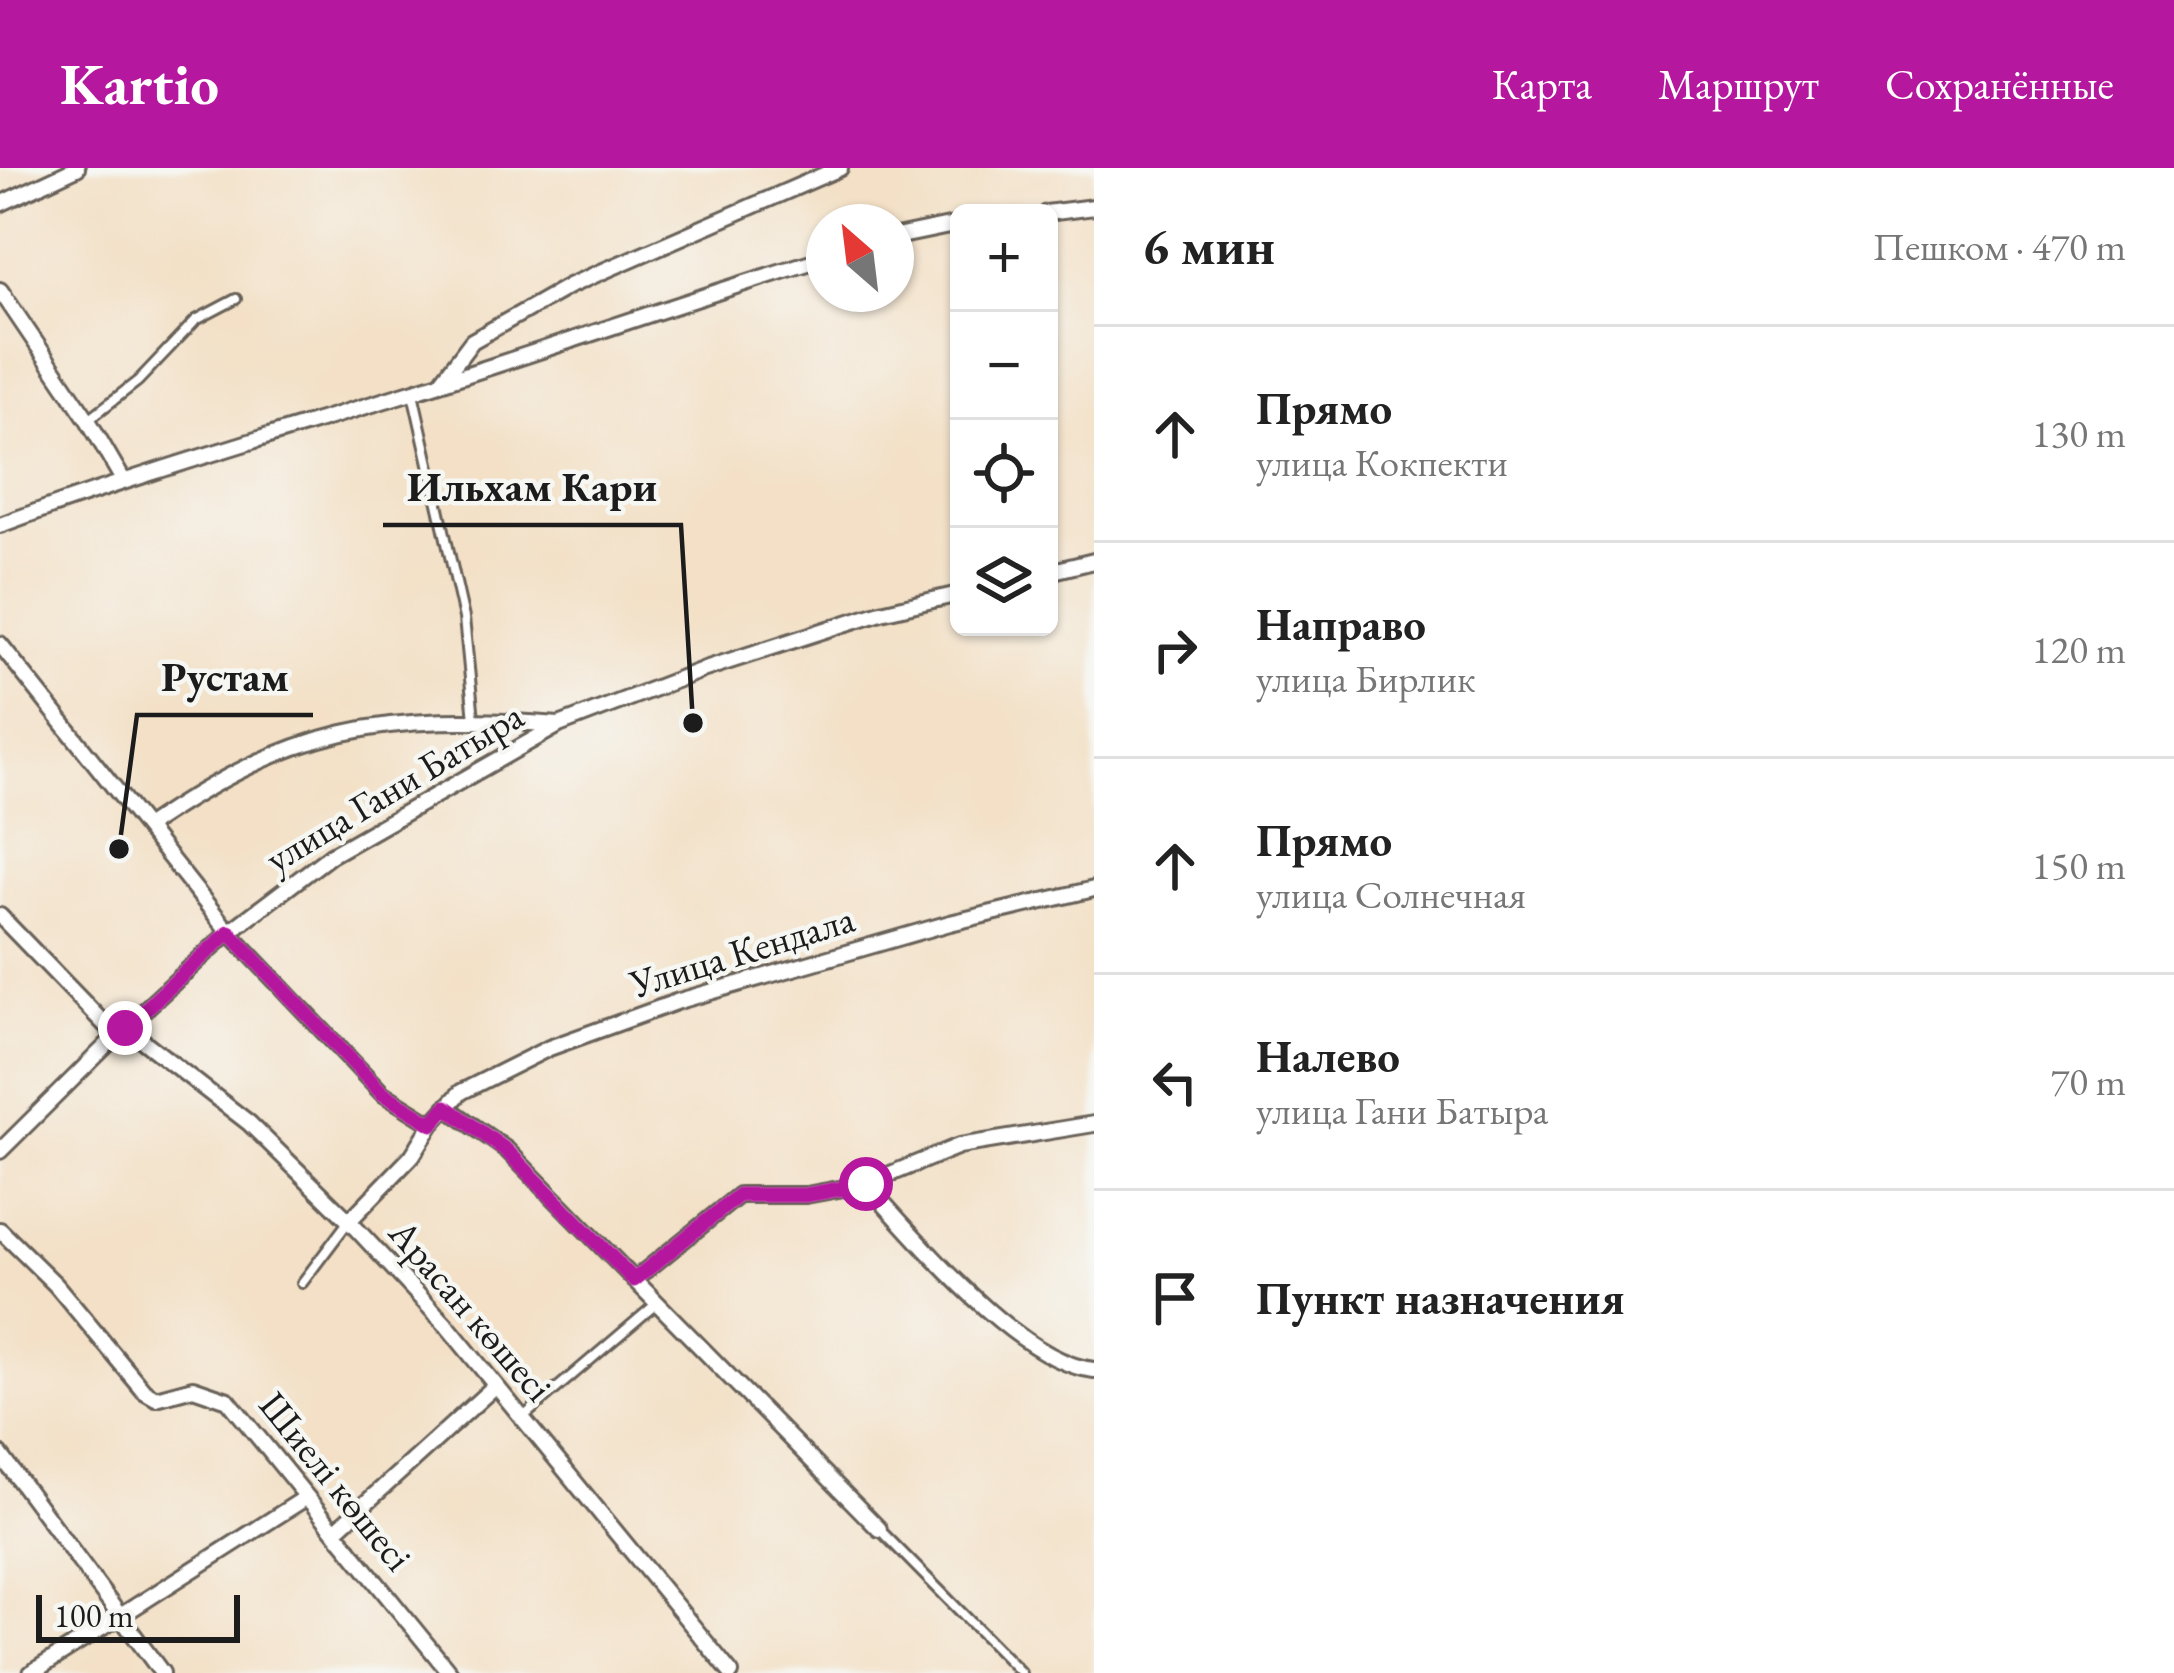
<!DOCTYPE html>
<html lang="ru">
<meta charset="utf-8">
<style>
body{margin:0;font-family:"EB Garamond",serif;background:#f2f2f2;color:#222}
.controls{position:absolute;right:36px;top:36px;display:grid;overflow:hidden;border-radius:18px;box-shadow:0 3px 9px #0004}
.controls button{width:108px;height:108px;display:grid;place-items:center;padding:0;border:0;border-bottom:3px solid #e0e0e0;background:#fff;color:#222;font:60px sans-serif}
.compass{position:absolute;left:806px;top:36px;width:108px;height:108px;border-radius:50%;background:#fff;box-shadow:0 3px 9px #0004;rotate:332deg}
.scale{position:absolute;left:36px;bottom:30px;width:204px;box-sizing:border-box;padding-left:12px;border:6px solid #1c1c1c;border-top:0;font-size:33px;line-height:42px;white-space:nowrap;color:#1c1c1c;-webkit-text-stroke:9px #f6f6f2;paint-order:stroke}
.stop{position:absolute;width:36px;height:36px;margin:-27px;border:9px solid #b5179e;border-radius:50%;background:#fff}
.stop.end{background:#b5179e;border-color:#fff;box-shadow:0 3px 12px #0008}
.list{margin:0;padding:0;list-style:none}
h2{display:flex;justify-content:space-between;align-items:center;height:156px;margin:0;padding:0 48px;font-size:51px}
h2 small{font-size:39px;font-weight:400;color:#767676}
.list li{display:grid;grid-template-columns:78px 1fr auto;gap:36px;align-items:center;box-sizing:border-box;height:216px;padding:0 48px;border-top:3px solid #e0e0e0}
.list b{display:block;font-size:45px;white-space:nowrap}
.list p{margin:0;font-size:39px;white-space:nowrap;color:#767676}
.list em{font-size:39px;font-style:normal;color:#767676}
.icon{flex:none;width:66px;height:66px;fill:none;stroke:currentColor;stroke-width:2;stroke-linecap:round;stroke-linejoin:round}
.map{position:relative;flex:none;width:1094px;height:1505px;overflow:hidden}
header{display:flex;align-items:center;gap:72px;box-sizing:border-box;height:168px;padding:0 60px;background:#b5179e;color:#fff}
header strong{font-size:57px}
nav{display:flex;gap:66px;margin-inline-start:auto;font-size:42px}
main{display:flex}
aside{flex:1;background:#fff}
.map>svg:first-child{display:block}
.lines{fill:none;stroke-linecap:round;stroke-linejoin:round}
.lane-casing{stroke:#676158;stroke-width:14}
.street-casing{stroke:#676158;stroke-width:20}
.lane{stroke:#fff;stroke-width:8}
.street{stroke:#fff;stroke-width:14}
.route{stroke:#b5179e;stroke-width:15}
.labels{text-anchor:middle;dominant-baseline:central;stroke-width:9;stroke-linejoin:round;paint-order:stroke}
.street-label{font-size:39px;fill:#1c1c1c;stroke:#f6f6f2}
.leader{fill:none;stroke:#1c1c1c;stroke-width:4.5}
.callout-dot{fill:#1c1c1c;stroke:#f6f6f2;stroke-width:4.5}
.callout-label{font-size:42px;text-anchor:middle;font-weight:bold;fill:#1c1c1c;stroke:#f6f6f2;stroke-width:9;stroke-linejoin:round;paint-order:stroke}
</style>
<header>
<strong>Kartio</strong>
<nav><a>Карта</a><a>Маршрут</a><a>Сохранённые</a></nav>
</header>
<main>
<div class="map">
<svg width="1094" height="1505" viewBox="0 0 1094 1505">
<rect width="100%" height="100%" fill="#f6f6f2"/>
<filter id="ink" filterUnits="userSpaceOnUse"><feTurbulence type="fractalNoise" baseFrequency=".00833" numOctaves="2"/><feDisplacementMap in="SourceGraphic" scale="24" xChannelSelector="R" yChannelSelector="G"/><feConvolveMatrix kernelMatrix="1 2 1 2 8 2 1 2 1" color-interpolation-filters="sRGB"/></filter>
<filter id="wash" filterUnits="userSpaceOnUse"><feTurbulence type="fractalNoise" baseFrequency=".004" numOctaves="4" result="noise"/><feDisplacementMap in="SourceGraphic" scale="48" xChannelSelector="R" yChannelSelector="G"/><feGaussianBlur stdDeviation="2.7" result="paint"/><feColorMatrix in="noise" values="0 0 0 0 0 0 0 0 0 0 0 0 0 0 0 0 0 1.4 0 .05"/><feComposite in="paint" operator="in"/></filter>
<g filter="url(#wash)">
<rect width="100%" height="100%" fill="#f3e0c6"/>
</g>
<g filter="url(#ink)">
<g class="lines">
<!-- lane casing -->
<g class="lane-casing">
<path id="lane" d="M413,225L464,450L474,551
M89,251L138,213L196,152L236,131
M302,1115L348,1054
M522,1250L656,1136
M879,1361L1021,1505"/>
</g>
<!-- street casing -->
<g class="street-casing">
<path id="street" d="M0,36L77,0
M1046,45L1094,39
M896,69L959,56
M0,122L88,252L123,312
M441,214L472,173L569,118L840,0
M0,357C134,307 271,268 408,225C547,182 684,133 824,90
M1049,404L1094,393
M0,476L229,764L382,925L432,956
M146,659C294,558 383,544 559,557
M0,748L116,868
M125,859L249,955L349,1053L448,1159L731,1505
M446,939L507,982L879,1361
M0,983L116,868L229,764L331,687L559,557L705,501L881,444L959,426
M866,1016C916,1070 1019,1195 1094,1202
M349,1053L412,988L432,956L461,924L549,880L679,833L950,755L1094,721
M0,1062L56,1117L144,1223L156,1230L193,1220L228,1232L450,1505
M634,1112L739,1027H806L866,1016L959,978L1094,956
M0,1286L162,1505
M335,1363L495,1218
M31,1505L307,1329"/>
</g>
<!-- lane -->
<use href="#lane" class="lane"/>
<!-- street -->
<use href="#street" class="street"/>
</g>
</g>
<g class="lines" filter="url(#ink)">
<!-- route -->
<path class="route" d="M125,860L229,764L382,925L432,956L446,939L506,982L634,1112L739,1027H806L866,1016"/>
</g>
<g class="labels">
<!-- street labels -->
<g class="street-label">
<text transform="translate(394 619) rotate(-31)">улица Гани Батыра</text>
<text transform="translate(742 783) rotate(-17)">Улица Кендала</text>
<text transform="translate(471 1142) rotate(49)">Арасан көшесі</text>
<text transform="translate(336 1313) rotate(51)">Шиелі көшесі</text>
</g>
</g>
<!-- callouts -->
<path class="leader" d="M693 555L681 357H383M119 681L137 547H313"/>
<g class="callout-dot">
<circle cx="693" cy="555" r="12"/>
<circle cx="119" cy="681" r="12"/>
</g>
<g class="callout-label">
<text x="532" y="333">Ильхам Кари</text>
<text x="225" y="523">Рустам</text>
</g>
</svg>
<div class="controls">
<button>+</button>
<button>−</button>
<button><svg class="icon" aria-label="locate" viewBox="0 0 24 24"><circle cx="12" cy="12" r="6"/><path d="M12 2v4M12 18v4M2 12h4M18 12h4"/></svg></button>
<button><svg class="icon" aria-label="layers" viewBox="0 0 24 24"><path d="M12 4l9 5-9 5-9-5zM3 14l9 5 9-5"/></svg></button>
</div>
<svg class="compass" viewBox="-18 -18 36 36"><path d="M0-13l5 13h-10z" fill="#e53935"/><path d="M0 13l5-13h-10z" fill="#767676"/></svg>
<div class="scale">100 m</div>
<div class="stop" style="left:866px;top:1016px"></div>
<div class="stop end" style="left:125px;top:860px"></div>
</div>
<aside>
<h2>6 мин<small>Пешком · 470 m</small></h2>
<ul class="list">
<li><svg class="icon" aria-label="ahead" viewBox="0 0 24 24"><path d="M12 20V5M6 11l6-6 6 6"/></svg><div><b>Прямо</b><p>улица Кокпекти</p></div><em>130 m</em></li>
<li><svg class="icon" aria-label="right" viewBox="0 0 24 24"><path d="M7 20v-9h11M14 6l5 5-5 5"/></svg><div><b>Направо</b><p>улица Бирлик</p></div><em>120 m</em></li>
<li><svg class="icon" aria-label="ahead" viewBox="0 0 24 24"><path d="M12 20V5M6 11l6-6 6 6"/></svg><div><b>Прямо</b><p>улица Солнечная</p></div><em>150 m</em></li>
<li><svg class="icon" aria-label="left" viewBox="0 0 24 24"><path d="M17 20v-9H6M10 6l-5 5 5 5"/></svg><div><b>Налево</b><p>улица Гани Батыра</p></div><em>70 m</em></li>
<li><svg class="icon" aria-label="arrive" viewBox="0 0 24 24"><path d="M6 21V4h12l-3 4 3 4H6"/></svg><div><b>Пункт назначения</b></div></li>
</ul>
</aside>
</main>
